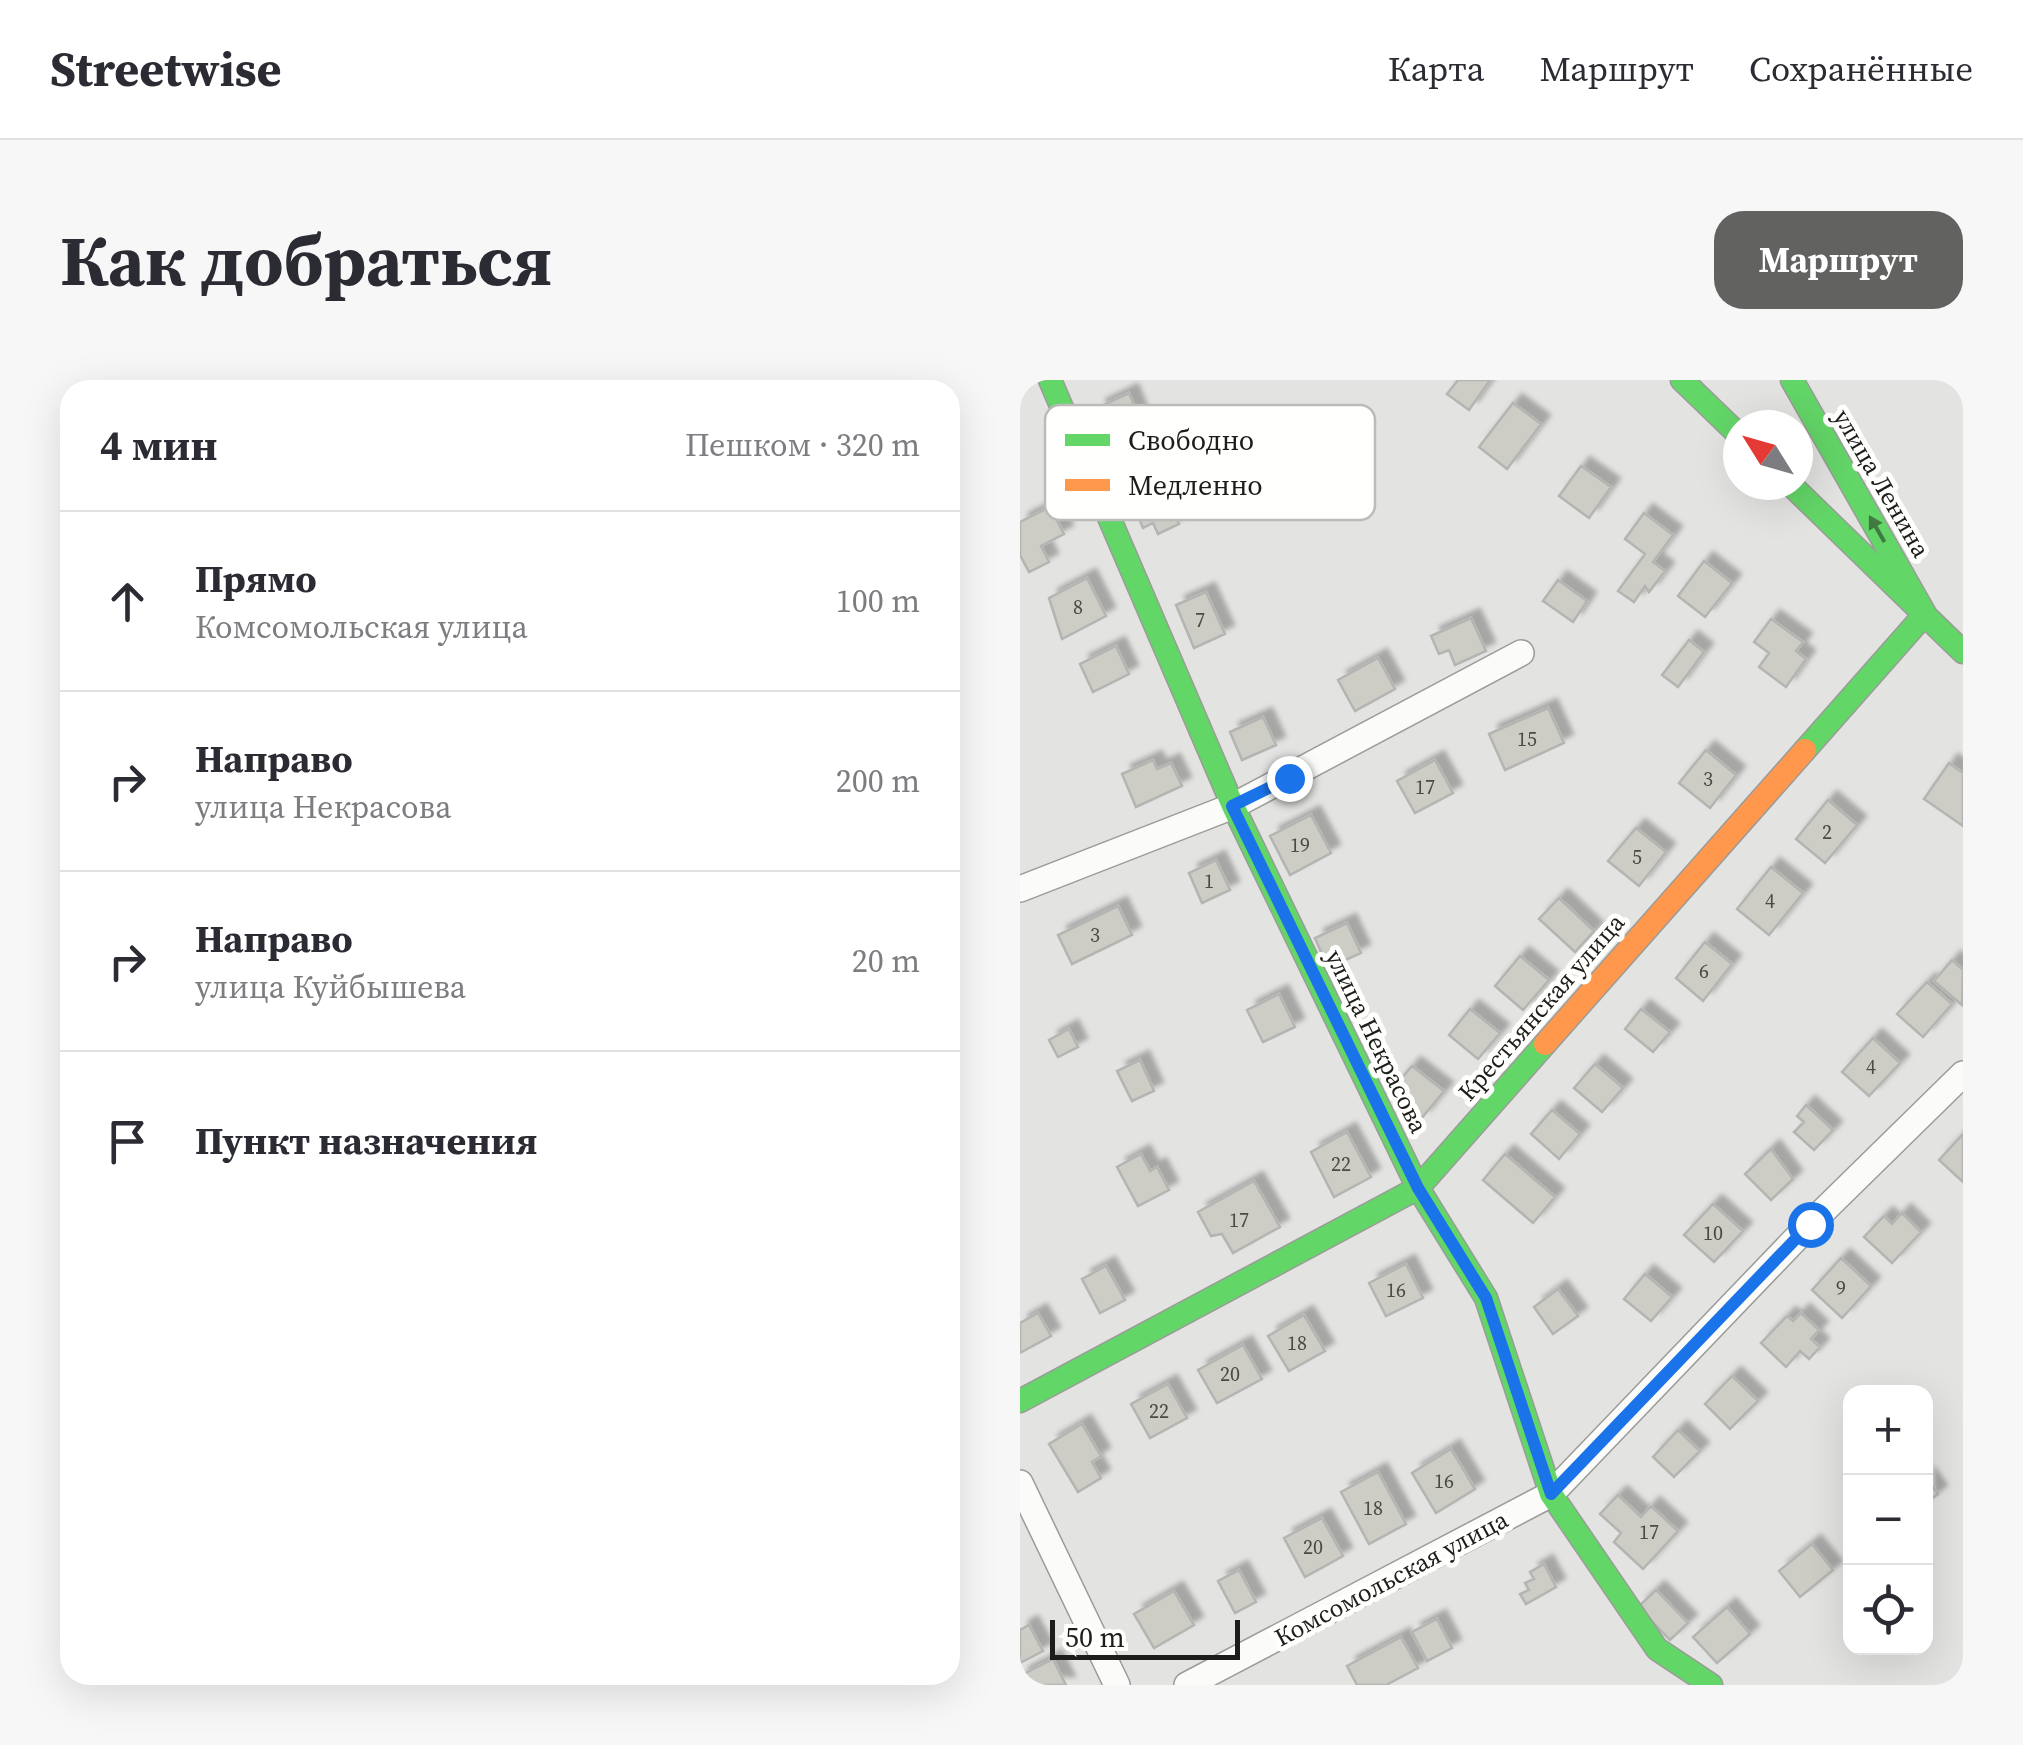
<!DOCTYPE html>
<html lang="ru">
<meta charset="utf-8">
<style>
body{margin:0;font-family:"Source Serif 4",serif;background:#f7f7f7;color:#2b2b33}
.controls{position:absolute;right:30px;bottom:30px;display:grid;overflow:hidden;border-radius:20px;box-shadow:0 10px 40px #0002}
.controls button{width:90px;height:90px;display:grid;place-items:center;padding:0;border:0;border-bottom:2px solid #e1e1e2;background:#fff;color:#2b2b33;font:50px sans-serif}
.compass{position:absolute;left:703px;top:30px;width:90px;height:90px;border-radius:50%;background:#fff;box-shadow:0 10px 40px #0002;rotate:307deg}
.scale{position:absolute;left:30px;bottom:25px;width:190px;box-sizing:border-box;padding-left:10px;border:5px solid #1d1d1b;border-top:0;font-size:28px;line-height:35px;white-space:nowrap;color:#1d1d1b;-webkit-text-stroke:8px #fffffe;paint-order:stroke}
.stop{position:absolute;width:30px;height:30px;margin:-22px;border:8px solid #1a73e8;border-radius:50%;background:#fff}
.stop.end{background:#1a73e8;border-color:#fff;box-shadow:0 2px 10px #0008}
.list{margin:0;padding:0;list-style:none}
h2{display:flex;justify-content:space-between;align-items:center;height:130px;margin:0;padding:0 40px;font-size:42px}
h2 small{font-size:32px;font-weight:400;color:#7c7c81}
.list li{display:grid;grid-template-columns:65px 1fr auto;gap:30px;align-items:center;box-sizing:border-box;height:180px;padding:0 40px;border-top:2px solid #e1e1e2}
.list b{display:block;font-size:38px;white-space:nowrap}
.list p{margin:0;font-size:32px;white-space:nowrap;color:#7c7c81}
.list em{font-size:32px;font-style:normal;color:#7c7c81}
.icon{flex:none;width:55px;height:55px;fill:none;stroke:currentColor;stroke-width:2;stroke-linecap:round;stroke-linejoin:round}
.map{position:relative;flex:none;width:943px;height:1305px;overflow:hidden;border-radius:30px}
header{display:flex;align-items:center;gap:60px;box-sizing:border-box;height:140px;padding:0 50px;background:#fff;border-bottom:2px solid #e1e1e2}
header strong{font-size:48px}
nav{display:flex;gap:55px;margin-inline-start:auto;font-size:35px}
.intro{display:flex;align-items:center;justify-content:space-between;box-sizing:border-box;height:240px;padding:0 60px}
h1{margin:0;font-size:70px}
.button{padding:25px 45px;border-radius:30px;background:#626260;color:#fff;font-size:35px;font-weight:700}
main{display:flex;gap:60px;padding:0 60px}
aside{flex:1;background:#fff;border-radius:30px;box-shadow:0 10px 40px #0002}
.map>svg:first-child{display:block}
.building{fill:#cdcdc6;stroke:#b4b4b2;stroke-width:2.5;filter:url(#shadow)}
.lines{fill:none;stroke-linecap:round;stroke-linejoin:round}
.street-casing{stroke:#9b9b99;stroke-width:28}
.fast-casing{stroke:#9b9b99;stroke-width:25}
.slow-casing{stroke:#9b9b99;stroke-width:25}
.street{stroke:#fbfbfa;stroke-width:25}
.fast{stroke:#63d668;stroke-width:22}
.slow{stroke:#ff974d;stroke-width:22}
.oneway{fill:#407a42}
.route{stroke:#1a73e8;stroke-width:12}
.labels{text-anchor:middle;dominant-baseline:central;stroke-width:10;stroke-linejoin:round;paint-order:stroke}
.number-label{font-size:20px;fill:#4a4a46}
.street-label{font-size:25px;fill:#1d1d1b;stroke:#fffffe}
.key{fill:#fffffe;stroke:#bbbbba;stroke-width:2.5}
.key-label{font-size:28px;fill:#1d1d1b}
</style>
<header>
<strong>Streetwise</strong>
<nav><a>Карта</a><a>Маршрут</a><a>Сохранённые</a></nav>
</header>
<div class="intro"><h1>Как добраться</h1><a class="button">Маршрут</a></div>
<main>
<aside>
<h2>4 мин<small>Пешком · 320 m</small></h2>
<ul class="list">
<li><svg class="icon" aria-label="ahead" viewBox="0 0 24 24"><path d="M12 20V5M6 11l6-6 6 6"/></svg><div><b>Прямо</b><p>Комсомольская улица</p></div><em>100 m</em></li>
<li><svg class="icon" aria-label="right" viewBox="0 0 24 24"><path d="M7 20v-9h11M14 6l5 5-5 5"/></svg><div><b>Направо</b><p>улица Некрасова</p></div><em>200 m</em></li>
<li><svg class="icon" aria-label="right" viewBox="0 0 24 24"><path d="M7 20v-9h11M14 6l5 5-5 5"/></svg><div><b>Направо</b><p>улица Куйбышева</p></div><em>20 m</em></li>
<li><svg class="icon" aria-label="arrive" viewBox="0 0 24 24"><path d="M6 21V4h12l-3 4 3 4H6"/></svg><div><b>Пункт назначения</b></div></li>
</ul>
</aside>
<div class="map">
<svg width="943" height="1305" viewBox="0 0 943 1305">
<defs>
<filter id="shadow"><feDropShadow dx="9" dy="-9" stdDeviation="2.5" flood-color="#0004"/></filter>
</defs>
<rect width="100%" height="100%" fill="#e3e3e1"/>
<!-- building -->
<path class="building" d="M438,0H470L449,30L427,14Z
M109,13L121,42L90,56L77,28Z
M493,23L521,44L487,89L459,67Z
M561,86L591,107L569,138L539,116Z
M143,108L159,144L138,154L133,143L123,148L112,122Z
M30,127L44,154L21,166L29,182L9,192L0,175V142Z
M624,133L653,155L633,182L645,191L629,212L625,206L614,222L598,211L625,174L605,159Z
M684,181L712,203L685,237L658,216Z
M67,198L86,236L42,259L29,218Z
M538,200L567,221L553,242L523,221Z
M186,212L205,254L174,268L156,225Z
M451,238L466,271L435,285L429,270L419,274L411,256Z
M751,239L783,262L776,271L786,279L766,307L739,287L749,273L734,262Z
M669,260L684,272L658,307L642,295Z
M96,266L109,294L73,312L60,284Z
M358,278L375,309L335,331L318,300Z
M528,328L544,363L485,390L469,354Z
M243,337L256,365L222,380L210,352Z
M686,370L716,395L690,428L659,403Z
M133,380L137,389L151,383L162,406L116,427L102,394Z
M415,380L433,413L395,433L377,401Z
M929,383L943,393V446L904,419Z
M808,420L837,445L805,483L776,459Z
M291,435L311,473L270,495L250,456Z
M616,448L646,472L619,506L588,481Z
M196,480L210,510L182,523L169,493Z
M751,487L783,513L749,555L717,529Z
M539,518L574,551L555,572L519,539Z
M98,526L112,555L52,584L38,555Z
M327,543L341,573L308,588L295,558Z
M685,562L712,584L683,621L656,598Z
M500,576L529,600L503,630L475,606Z
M932,580L943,590L942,625L914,601Z
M907,602L932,624L903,657L877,634Z
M259,614L275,647L243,662L227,630Z
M450,629L480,653L458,679L429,655Z
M621,629L650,652L633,672L605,649Z
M49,649L58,667L38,677L29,660Z
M853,658L880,683L849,716L822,692Z
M120,680L134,711L112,721L97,691Z
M575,684L603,708L582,732L554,708Z
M392,686L424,711L401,739L369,713Z
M786,725L813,750L794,770L774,752L784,742L777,736Z
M532,730L560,754L539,779L511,754Z
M327,752L351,797L314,817L291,772Z
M943,754V802L919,780Z
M751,769L773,799L751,820L725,794Z
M121,774L130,791L137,787L149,810L118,826L97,787Z
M485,774L535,817L513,843L463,800Z
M234,801L260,847L213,873L202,854L191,856L178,832Z
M693,824L723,851L694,882L664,855Z
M882,833L901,852L872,883L844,857L864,836L872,844Z
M821,878L851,906L822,938L792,910Z
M386,884L403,918L366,936L349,903Z
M86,886L105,920L80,933L62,899Z
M625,894L652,917L631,941L604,919Z
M538,909L558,936L533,954L514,927Z
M18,933L31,956L0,973V943Z
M781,933L799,950L791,959L800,967L789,979L780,971L766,987L741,963L767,936L773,941Z
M284,935L305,971L269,991L248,956Z
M223,965L242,999L197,1023L178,990Z
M712,996L738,1021L710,1049L685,1024Z
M148,1004L167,1038L130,1058L111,1024Z
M62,1044L81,1076L72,1082L81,1098L58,1112L29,1064Z
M658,1050L680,1071L654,1097L633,1077Z
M431,1069L455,1109L416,1133L392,1093Z
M358,1092L386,1144L349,1164L321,1112Z
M906,1097L918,1114L906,1123Z
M598,1115L621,1137L631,1126L658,1151L623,1189L594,1162L601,1153L580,1134Z
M302,1138L323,1176L285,1197L264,1158Z
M792,1164L813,1190L780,1217L759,1191Z
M524,1184L536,1207L506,1224L500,1214L509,1210L505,1203L514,1199L510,1192Z
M219,1190L236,1222L215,1233L198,1201Z
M636,1210L668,1243L650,1260L618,1227Z
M154,1211L174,1245L134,1268L114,1234Z
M707,1227L730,1254L697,1283L673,1257Z
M417,1239L432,1268L407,1281L392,1252Z
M9,1245L23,1271L0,1283V1250Z
M381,1257L398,1288L366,1305H337L327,1286Z
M33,1279L46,1305H0V1296Z"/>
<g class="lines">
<!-- street casing -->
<g class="street-casing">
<path id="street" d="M0,509L213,426L501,273
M0,1103L97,1305
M167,1305L531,1114L790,844L943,694"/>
</g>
<!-- fast casing -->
<g class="fast-casing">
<path id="fast" d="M30,0L213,426L398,808L466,918L531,1114L637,1269L691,1305
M662,0L718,54
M772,0L905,234
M771,105L943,272
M785,370L905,234
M0,1021L398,808L525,664"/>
</g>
<!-- slow casing -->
<g class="slow-casing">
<path id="slow" d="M525,664L785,370"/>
</g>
<!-- street -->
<use href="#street" class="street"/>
<!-- fast -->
<use href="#fast" class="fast"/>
<!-- slow -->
<use href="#slow" class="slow"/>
</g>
<!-- one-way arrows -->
<defs><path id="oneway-solid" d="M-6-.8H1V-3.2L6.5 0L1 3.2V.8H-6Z" transform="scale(2.5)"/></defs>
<use class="oneway" href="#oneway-solid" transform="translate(857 149) rotate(-120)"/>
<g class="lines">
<!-- route -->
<path class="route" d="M269,398L212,426L398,808L466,918L531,1114L790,844"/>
</g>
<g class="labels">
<!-- number labels -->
<g class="number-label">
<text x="58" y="227">8</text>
<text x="180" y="240">7</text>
<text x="507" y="359">15</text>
<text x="688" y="399">3</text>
<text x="405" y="407">17</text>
<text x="807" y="452">2</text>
<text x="280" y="465">19</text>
<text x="617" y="477">5</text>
<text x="189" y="501">1</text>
<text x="750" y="521">4</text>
<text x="75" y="555">3</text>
<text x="684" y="591">6</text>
<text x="851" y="687">4</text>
<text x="321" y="784">22</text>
<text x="219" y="840">17</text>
<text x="693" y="853">10</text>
<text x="821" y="908">9</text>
<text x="376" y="910">16</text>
<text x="277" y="963">18</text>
<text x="210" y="994">20</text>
<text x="139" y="1031">22</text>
<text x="424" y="1101">16</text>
<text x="353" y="1128">18</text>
<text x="629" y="1152">17</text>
<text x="293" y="1167">20</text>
</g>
<!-- street labels -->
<g class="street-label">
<text transform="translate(862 103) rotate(60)">улица Ленина</text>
<text transform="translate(521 627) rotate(-49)">Крестьянская улица</text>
<text transform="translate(357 661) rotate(64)">улица Некрасова</text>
<text transform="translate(371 1198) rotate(-28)">Комсомольская улица</text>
</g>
</g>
<!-- legend -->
<rect x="25" y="25" width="330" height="115" rx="15" class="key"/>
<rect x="45" y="54" width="45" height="12" fill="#63d668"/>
<rect x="45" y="99" width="45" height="12" fill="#ff974d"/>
<g class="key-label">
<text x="108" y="70">Свободно</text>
<text x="108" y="115">Медленно</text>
</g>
</svg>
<div class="controls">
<button>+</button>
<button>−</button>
<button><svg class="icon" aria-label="locate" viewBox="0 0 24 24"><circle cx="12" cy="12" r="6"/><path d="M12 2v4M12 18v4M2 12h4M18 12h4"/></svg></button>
</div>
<svg class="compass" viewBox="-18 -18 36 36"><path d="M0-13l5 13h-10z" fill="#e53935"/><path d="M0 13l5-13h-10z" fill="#7c7c81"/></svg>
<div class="scale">50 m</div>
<div class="stop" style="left:790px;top:844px"></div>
<div class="stop end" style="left:269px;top:398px"></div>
</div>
</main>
